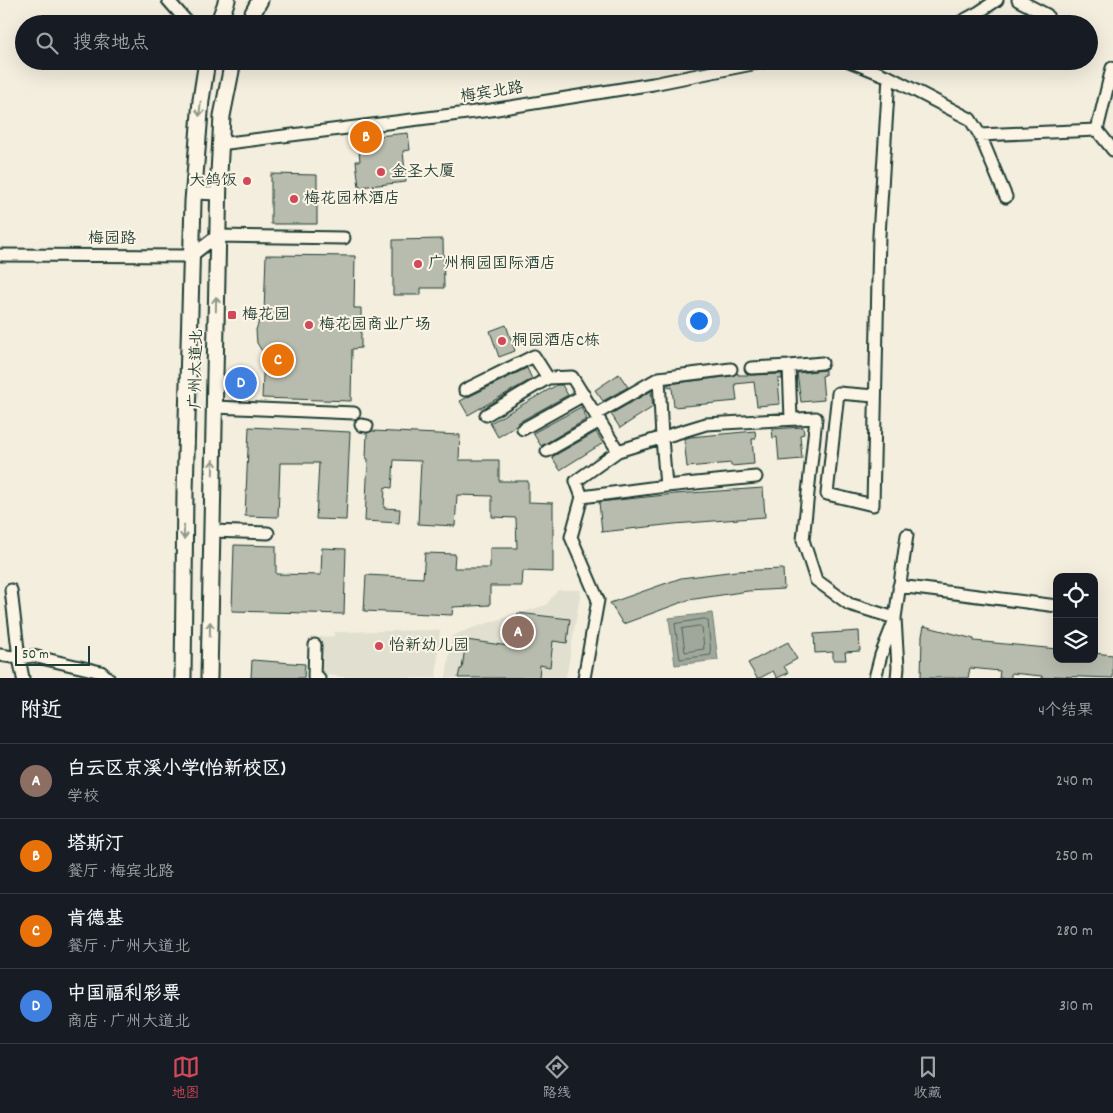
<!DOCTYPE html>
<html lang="zh">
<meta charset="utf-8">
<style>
body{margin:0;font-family:Dekko,"LXGW WenKai TC",sans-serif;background:#20242c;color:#f1f3f6}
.controls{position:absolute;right:15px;bottom:15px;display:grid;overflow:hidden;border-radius:10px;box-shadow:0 5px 20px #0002}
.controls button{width:45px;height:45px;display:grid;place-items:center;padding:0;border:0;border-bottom:1px solid #363941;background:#171b24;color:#f1f3f6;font:25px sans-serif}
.scale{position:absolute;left:15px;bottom:12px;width:75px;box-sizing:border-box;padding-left:5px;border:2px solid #1f3d34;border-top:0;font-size:14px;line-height:18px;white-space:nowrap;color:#1f3d34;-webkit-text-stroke:4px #fcf5e5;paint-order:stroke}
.you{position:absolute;left:698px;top:320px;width:18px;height:18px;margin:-12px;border:4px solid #fff;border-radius:50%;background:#1a73e8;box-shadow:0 0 0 8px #1a73e833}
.badge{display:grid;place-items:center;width:32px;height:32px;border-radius:50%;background:#d1495b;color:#fff;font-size:16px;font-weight:700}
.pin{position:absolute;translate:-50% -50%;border:2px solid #fff;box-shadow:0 1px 5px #0006}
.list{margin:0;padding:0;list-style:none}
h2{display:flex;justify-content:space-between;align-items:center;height:65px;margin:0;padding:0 20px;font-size:21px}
h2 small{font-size:16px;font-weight:400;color:#9ea1a6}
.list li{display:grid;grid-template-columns:32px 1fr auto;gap:15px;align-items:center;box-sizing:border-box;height:75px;padding:0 20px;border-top:1px solid #363941}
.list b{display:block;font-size:19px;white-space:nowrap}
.list p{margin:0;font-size:16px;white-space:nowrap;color:#9ea1a6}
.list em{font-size:16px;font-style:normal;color:#9ea1a6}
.icon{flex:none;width:28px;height:28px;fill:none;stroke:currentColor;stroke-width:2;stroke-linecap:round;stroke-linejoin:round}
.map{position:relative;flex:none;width:1113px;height:678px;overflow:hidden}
.search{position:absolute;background:#171b24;box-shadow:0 5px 20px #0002;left:15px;right:15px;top:15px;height:55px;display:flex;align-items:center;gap:12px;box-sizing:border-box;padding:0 18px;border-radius:28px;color:#9ea1a6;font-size:19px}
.sheet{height:365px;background:#171b24}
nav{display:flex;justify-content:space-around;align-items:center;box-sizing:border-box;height:70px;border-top:1px solid #363941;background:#171b24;font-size:14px;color:#9ea1a6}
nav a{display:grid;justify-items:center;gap:2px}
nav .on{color:#d1495b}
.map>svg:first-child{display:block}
.built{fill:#e1dfd0}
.water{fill:#a0a89b;stroke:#6c7d72}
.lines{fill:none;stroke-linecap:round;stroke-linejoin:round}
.shore{stroke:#53685d;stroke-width:1}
.building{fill:#b8bcae;stroke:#1f3d34}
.minor-casing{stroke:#1f3d34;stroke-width:15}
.highway-casing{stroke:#1f3d34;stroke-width:19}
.minor{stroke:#fcf5e5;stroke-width:11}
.highway{stroke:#fcf5e5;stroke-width:15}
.oneway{stroke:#8e998c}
.poi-dot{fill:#d1495b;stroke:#fcf5e5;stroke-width:2}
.labels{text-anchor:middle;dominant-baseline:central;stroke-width:4;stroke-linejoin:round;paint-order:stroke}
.street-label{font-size:16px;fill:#1f3d34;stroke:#fcf5e5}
.poi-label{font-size:16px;fill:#1f3d34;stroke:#fcf5e5;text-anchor:start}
</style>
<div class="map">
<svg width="1113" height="678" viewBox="0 0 1113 678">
<rect width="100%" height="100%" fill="#f3eede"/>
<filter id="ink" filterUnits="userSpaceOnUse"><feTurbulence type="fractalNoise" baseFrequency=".02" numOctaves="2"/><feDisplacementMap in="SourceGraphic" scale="10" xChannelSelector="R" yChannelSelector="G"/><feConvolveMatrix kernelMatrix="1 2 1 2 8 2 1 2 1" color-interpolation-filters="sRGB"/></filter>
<g filter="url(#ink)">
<!-- built -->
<path class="built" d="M558,590H581L566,678H446L452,636L472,628L546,605Z
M440,630L436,678H353L318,674L320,637L334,636V632Z"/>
<!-- water -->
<path class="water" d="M712,613L718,660L675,665L669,618Z"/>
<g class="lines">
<!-- shore -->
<path class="shore" d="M705,619L708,621L711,655L680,659L675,624Z
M700,626L702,628L704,649L685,652L682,629Z"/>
</g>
<!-- building -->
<path class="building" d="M408,133L410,150L403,151L406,182L359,187L356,161H360L358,138Z
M271,174L317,175V224H271Z
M443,239L444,288H421V295H393V240Z
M266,255L355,256L354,308H361V348L352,349L351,401L262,398L264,354L257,343L256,330L259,321L264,313Z
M506,325L515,351L499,357L490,331Z
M527,368L532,379L468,415L460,401Z
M825,370V375L822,376L824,400L801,402L797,373Z
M738,373V375H751L782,374V379H778L780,404L757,406L754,382L735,384L737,401L674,407L672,387L668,388V384L732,376Z
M619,374L628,387L603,401L595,390Z
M557,385H562L568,395L519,422L516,426L498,437L490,423Z
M651,391L653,407L620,428L611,414Z
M581,407L587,419L541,446L533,433Z
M249,427L350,432L346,520L316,519L319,463H280L278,517L245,516Z
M803,427L804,434L800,435L802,459L779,461L777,437L773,438L772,429Z
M372,431L460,435L459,460H499V481H528V502L553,503V572L523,571L522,586H490V605L453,607L452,615L364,611L366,575L423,578L425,553L455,554L454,568H490V548H517L516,518L492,517V496L457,495L455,526L418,524L421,461L394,460L392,488L385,487L384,508L400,509L399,523L365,521L368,459L366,458L367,433Z
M755,431L756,439H752L754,464L731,466V463L687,467L684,439L690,437Z
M596,432L603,443L560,470L552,457Z
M763,488L765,517L674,524L602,532L599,502L675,494Z
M234,545L276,546V574L321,575L322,548L346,549L344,614L232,611Z
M783,569L784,589L748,591L688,600L623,624L610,603L681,578L736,571Z
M518,613L570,619L567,643L553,641L550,667L540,665L539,678H458L460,669H462L466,640L509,646L510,640L515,641Z
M924,626L974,639V641L1057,649V659H1094V653L1113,655V678L1054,676L1053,678H1042V676L1011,673V678H999L1000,671L970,668L968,678H921L922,636Z
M859,631L860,651L845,652L846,660H833V652L815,653L814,634Z
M788,642L797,659L784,666L788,673L777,678L773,671L760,678H757L748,663Z
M252,660L305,664L304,678H251Z"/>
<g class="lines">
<!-- minor casing -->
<g class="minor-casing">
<path id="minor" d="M168,0L189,24
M1018,0L1047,15
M957,24L979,12L997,0
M849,61L889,77L970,119L980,135L1006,197
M1097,130L1112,68
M1097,130L1113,150
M980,135L1097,130
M220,144L491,110L653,84L767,61
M194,193L218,194
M0,255L191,256L217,236L344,238
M789,366L822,363
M751,368L789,366L791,419
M659,378L731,369
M465,390L534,356L548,378L572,377L618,451
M875,396L838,393L827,494L873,505L879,235L889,77
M214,407L354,413
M486,415L548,378
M361,425L367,426
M523,429L584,395
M547,451L600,421
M666,486L756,477
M582,497L666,486L662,438L659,378L596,414
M212,531L268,533
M899,586L1057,606
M11,590L19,658L23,678
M315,645L314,677L319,678
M0,655L19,658L33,656L101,672L108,678
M584,678L598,600L571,537L582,497L576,481L618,451L706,424L816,418L803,540L816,580L849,604L895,618
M875,678L881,655L894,622
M897,678L898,667L895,618L907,535"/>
</g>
<!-- highway casing -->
<g class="highway-casing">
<path id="highway" d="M218,24L227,0
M247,24L260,0
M183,678L185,492L193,201L201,100L207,61
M209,678L219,174L222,116L233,61"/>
</g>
<!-- minor -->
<use href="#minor" class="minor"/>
<!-- highway -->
<use href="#highway" class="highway"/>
</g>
<!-- one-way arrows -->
<defs><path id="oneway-shaft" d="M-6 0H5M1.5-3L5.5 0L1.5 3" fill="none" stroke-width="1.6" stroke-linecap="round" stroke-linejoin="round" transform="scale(1.25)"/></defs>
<g class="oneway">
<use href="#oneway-shaft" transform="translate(200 109) rotate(95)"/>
<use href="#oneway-shaft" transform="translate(216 304) rotate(-89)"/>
<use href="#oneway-shaft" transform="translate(213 467) rotate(-89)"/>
<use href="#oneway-shaft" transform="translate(184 532) rotate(91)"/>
<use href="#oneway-shaft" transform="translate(210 629) rotate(-89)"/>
</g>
</g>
<!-- markers -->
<g class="poi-dot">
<circle cx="381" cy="172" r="5"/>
<circle cx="247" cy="181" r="5"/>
<circle cx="294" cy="199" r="5"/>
<circle cx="418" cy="264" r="5"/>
<rect x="227" y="310" width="10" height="10" rx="2.5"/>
<circle cx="309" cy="325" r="5"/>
<circle cx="502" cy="341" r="5"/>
<circle cx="379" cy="646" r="5"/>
</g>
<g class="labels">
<!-- street labels -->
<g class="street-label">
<text transform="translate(492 93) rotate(-9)">梅宾北路</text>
<text x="112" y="239">梅园路</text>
<text transform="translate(197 369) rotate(-89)">广州大道北</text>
</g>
<!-- poi labels -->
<g class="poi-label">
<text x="391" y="172">金圣大厦</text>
<text x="237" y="181" text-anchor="end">大鸽饭</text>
<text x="304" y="199">梅花园林酒店</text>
<text x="428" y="264">广州桐园国际酒店</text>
<text x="242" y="315">梅花园</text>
<text x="319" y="325">梅花园商业广场</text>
<text x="512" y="341">桐园酒店C栋</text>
<text x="389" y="646">怡新幼儿园</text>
</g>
</g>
</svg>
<div class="controls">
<button><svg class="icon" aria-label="locate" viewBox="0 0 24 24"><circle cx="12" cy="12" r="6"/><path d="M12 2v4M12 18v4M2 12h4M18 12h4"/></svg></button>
<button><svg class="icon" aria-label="layers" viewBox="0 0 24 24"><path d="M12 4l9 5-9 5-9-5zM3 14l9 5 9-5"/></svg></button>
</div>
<div class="scale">50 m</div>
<div class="you"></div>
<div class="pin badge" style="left:518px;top:632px;background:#8d6e63">A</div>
<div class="pin badge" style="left:366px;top:137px;background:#e8710a">B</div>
<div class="pin badge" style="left:278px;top:360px;background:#e8710a">C</div>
<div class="pin badge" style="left:241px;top:383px;background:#3f7fe0">D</div>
<div class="search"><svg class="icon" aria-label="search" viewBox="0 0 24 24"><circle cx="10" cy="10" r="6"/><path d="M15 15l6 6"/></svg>搜索地点</div>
</div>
<section class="sheet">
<h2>附近<small>4个结果</small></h2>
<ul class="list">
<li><span class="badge" style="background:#8d6e63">A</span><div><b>白云区京溪小学(怡新校区)</b><p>学校</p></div><em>240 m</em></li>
<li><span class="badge" style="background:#e8710a">B</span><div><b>塔斯汀</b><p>餐厅 · 梅宾北路</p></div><em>250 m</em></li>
<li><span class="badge" style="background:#e8710a">C</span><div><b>肯德基</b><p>餐厅 · 广州大道北</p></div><em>280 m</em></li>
<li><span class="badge" style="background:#3f7fe0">D</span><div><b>中国福利彩票</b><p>商店 · 广州大道北</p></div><em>310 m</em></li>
</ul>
</section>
<nav>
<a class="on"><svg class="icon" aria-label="map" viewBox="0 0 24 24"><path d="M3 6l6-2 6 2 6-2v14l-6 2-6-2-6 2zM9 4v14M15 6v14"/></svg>地图</a>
<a><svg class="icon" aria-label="directions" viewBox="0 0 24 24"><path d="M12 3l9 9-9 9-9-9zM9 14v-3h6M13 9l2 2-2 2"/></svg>路线</a>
<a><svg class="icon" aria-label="saved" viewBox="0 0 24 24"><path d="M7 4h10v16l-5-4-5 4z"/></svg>收藏</a>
</nav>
